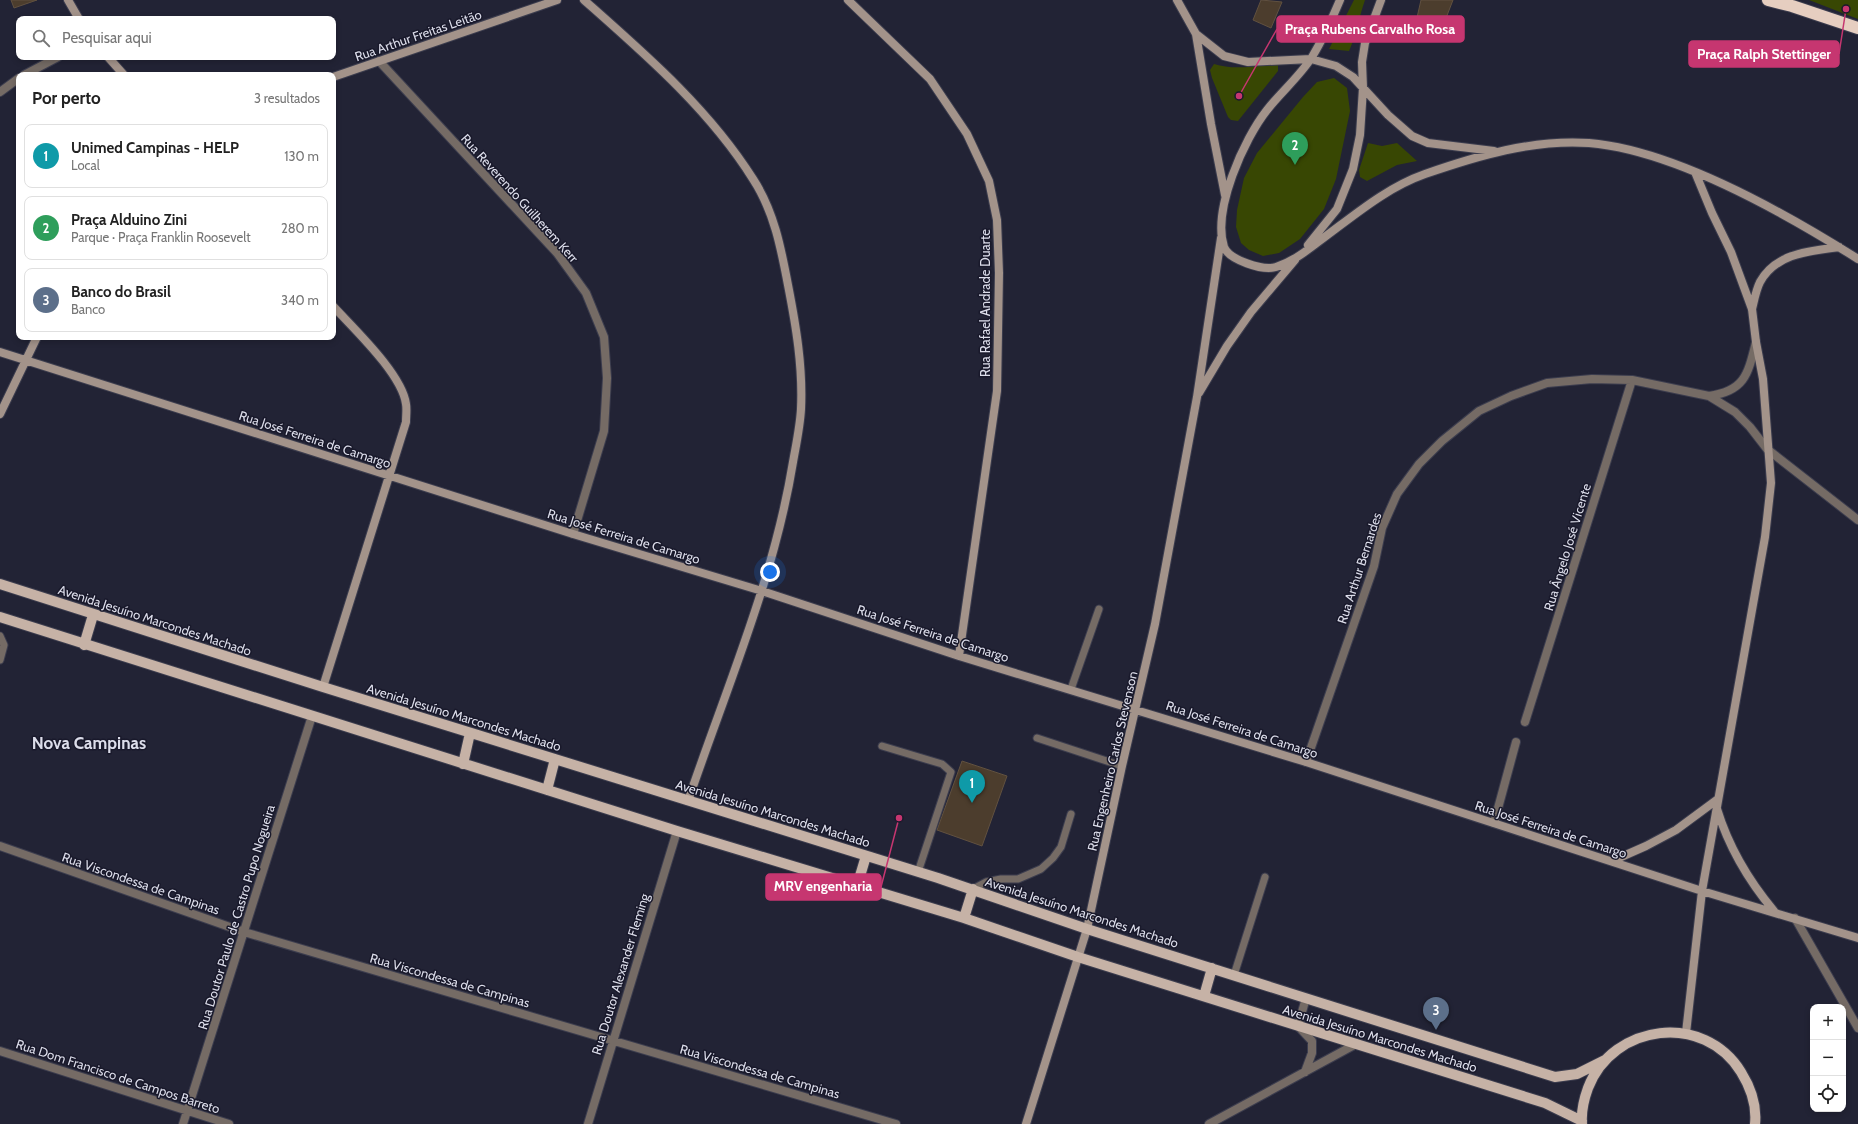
<!DOCTYPE html>
<html lang="pt">
<meta charset="utf-8">
<style>
body{margin:0;font-family:Cabin,sans-serif;background:#f6f6f6;color:#222}
.controls{position:absolute;right:12px;bottom:12px;display:grid;overflow:hidden;border-radius:8px;box-shadow:0 2px 6px #0003}
.controls button{width:36px;height:36px;display:grid;place-items:center;padding:0;border:0;border-bottom:1px solid #e0e0e0;background:#fff;color:#222;font:20px sans-serif}
.you{position:absolute;left:770px;top:572px;width:14px;height:14px;margin:-10px;border:3px solid #fff;border-radius:50%;background:#1a73e8;box-shadow:0 0 0 6px #1a73e833}
.badge{display:grid;place-items:center;width:26px;height:26px;border-radius:50%;background:#111827;color:#fff;font-size:13px;font-weight:700}
.pin{position:absolute;translate:-50% -33px;filter:drop-shadow(0 1px 2px #0008)}
.pin::after{content:'';position:absolute;top:21px;width:14px;height:12px;background:inherit;clip-path:polygon(0 0,100% 0,50% 100%)}
.list{margin:0;padding:0;list-style:none}
h2{display:flex;justify-content:space-between;align-items:center;height:52px;margin:0;padding:0 16px;font-size:17px}
h2 small{font-size:13px;font-weight:400;color:#767676}
.list li{display:grid;grid-template-columns:26px 1fr auto;gap:12px;align-items:center;box-sizing:border-box;height:64px;margin:0 8px 8px;padding:0 8px;border:1px solid #e0e0e0;border-radius:8px}
.list b{display:block;font-size:15px;white-space:nowrap}
.list p{margin:0;font-size:13px;white-space:nowrap;color:#767676}
.list em{font-size:13px;font-style:normal;color:#767676}
.icon{flex:none;width:22px;height:22px;fill:none;stroke:currentColor;stroke-width:2;stroke-linecap:round;stroke-linejoin:round}
.map{position:relative;flex:none;width:1858px;height:1124px;overflow:hidden}
.search{position:absolute;background:#fff;box-shadow:0 2px 6px #0003;left:16px;top:16px;width:320px;height:44px;display:flex;align-items:center;gap:10px;box-sizing:border-box;padding:0 14px;border-radius:8px;color:#767676;font-size:15px}
.panel{position:absolute;background:#fff;box-shadow:0 2px 6px #0003;left:16px;top:72px;width:320px;height:268px;border-radius:8px}
.map>svg:first-child{display:block}
.green{fill:#384703}
.building{fill:#4c3d2d;stroke:#615140}
.lines{fill:none;stroke-linecap:round;stroke-linejoin:round}
.lane-casing{stroke:#3c3d4e;stroke-width:9}
.street-casing{stroke:#3c3d4e;stroke-width:10}
.secondary-casing{stroke:#3c3d4e;stroke-width:10}
.primary-casing{stroke:#3c3d4e;stroke-width:12}
.highway-casing{stroke:#3c3d4e;stroke-width:14}
.lane{stroke:#756b65;stroke-width:7}
.street{stroke:#756b65;stroke-width:8}
.secondary{stroke:#a3938a;stroke-width:8}
.primary{stroke:#c6b2a6;stroke-width:10}
.highway{stroke:#e6cec0;stroke-width:12}
.labels{text-anchor:middle;dominant-baseline:central;stroke-width:3;stroke-linejoin:round;paint-order:stroke}
.street-label{font-size:13px;fill:#dcddea;stroke:#19192b}
.district-label{font-size:17px;font-weight:bold;fill:#dcddea;stroke:#19192b}
.leader{fill:none;stroke:#c63670;stroke-width:1.5}
.callout-dot{fill:#c63670;stroke:#19192b;stroke-width:1.5}
.callout{fill:#c63670;stroke:#c63670;stroke-width:1.5}
.callout-label{font-size:14px;text-anchor:middle;font-weight:bold;fill:#fff}
</style>
<div class="map">
<svg width="1858" height="1124" viewBox="0 0 1858 1124">
<rect width="100%" height="100%" fill="#222335"/>
<!-- green -->
<path class="green" d="M1354,0H1365C1359,17 1356,36 1349,51L1329,49Z
M1809,0H1858V19Z
M1214,64C1236,71 1256,65 1278,64V71L1238,121L1231,120L1228,117L1212,78L1210,70Z
M1334,78L1347,88L1350,111L1336,179L1324,209L1300,239L1279,253L1263,256L1249,250L1241,243L1236,227L1237,210L1244,178L1257,153L1303,97L1317,82Z
M1368,143L1382,146L1397,143L1417,161L1397,165L1367,181L1360,177L1359,170Z"/>
<!-- building -->
<path class="building" d="M11,0H37L14,8Z
M1261,0L1282,2L1271,28L1253,20Z
M1421,0H1453L1441,31L1416,22Z
M962,761L1007,776L982,846L937,830Z"/>
<g class="lines">
<!-- lane casing -->
<g class="lane-casing">
<path id="lane" d="M0,636L4,645L0,660
M1071,689L1099,609
M1037,738L1122,766
M882,746L942,764L951,772L918,872
M973,889L986,882L1001,879H1018L1041,869L1053,858L1061,847L1071,814
M1234,975L1265,877"/>
</g>
<!-- street casing -->
<g class="street-casing">
<path id="street" d="M379,61L557,253L586,293L604,337L607,378L604,431L573,534
M24,75L58,57
M0,92L19,78
M1709,396C1745,391 1748,374 1756,342
M1525,722L1632,380
M1306,762L1374,566L1382,528L1397,494L1419,464L1442,441L1479,411L1511,396L1547,383L1592,379L1632,380L1709,396L1735,412L1750,427L1767,449L1858,520
M1494,823L1516,742
M0,846L244,932L896,1124
M1795,918L1858,1028
M0,1051L229,1124
M1305,1072L1312,1053V1041L1298,1026L1306,998
M183,1124L312,716
M588,1124L677,831
M1209,1124L1356,1044"/>
</g>
<!-- secondary casing -->
<g class="secondary-casing">
<path id="secondary" d="M68,0L79,19
M584,0C645,54 709,109 753,179C774,211 781,248 788,285C796,326 803,367 801,409C800,427 796,445 793,462C774,579 726,689 688,801
M848,0L930,79L967,134L989,181L997,220L999,273L997,391L959,656
M1177,0L1196,34L1211,124L1225,195
M1340,0C1332,19 1323,39 1312,57C1300,76 1281,92 1267,110C1244,139 1212,210 1224,247C1229,260 1263,271 1276,267C1295,261 1310,248 1326,236C1357,213 1388,187 1425,174C1477,156 1533,139 1589,143C1675,150 1785,213 1858,259
M1196,34L1224,56L1248,62L1311,59L1336,66L1353,77L1388,115L1412,136L1428,143L1494,151
M108,57L124,75
M333,77L557,0
M1308,245L1337,209L1353,169L1360,135L1363,88L1362,62L1365,43L1381,0
M1752,309C1754,301 1756,290 1760,282C1776,253 1810,251 1839,247
M0,352L573,534L762,591L959,656L1306,762L1702,891L1858,938
M1199,393L1227,346L1251,312L1295,260
M0,414L37,337
M323,687L406,422C406,416 407,409 406,404C402,374 354,329 333,306
M1717,809C1729,848 1748,880 1774,911
M1612,861L1646,846L1676,830L1718,799
M1686,1033L1702,891L1765,537L1771,483L1763,379L1756,342L1752,309L1731,252L1712,213L1695,172
M1026,1124L1087,929L1122,766L1155,624L1197,397L1221,238"/>
</g>
<!-- primary casing -->
<g class="primary-casing">
<path id="primary" d="M0,584L323,687L938,878L1087,929L1555,1077L1577,1074L1605,1060
M0,617L677,831L964,918L1078,957L1545,1103L1582,1121
M84,645L93,615
M463,764L470,733
M547,790L555,759
M857,886L866,856
M964,918L973,889
M1204,996L1212,968
M1582,1124C1581,1112 1584,1099 1588,1088C1613,1023 1704,1012 1741,1072C1751,1088 1757,1105 1755,1124"/>
</g>
<!-- highway casing -->
<g class="highway-casing">
<path id="highway" d="M1768,0L1792,6L1858,28"/>
</g>
<!-- lane -->
<use href="#lane" class="lane"/>
<!-- street -->
<use href="#street" class="street"/>
<!-- secondary -->
<use href="#secondary" class="secondary"/>
<!-- primary -->
<use href="#primary" class="primary"/>
<!-- highway -->
<use href="#highway" class="highway"/>
</g>
<g class="labels">
<!-- street labels -->
<g class="street-label">
<text transform="translate(418 35) rotate(-19)">Rua Arthur Freitas Leitão</text>
<text transform="translate(520 198) rotate(48)">Rua Reverendo Guilherem Kerr</text>
<text transform="translate(985 303) rotate(-90)">Rua Rafael Andrade Duarte</text>
<text transform="translate(315 439) rotate(18)">Rua José Ferreira de Camargo</text>
<text transform="translate(624 536) rotate(17)">Rua José Ferreira de Camargo</text>
<text transform="translate(1567 547) rotate(-73)">Rua Ângelo José Vicente</text>
<text transform="translate(1359 568) rotate(-72)">Rua Arthur Bernardes</text>
<text transform="translate(155 620) rotate(18)">Avenida Jesuíno Marcondes Machado</text>
<text transform="translate(933 633) rotate(18)">Rua José Ferreira de Camargo</text>
<text transform="translate(464 717) rotate(17)">Avenida Jesuíno Marcondes Machado</text>
<text transform="translate(1242 729) rotate(18)">Rua José Ferreira de Camargo</text>
<text transform="translate(1112 761) rotate(-77)">Rua Engenheiro Carlos Stevenson</text>
<text transform="translate(773 813) rotate(17)">Avenida Jesuíno Marcondes Machado</text>
<text transform="translate(1551 829) rotate(18)">Rua José Ferreira de Camargo</text>
<text transform="translate(141 883) rotate(19)">Rua Viscondessa de Campinas</text>
<text transform="translate(1082 912) rotate(18)">Avenida Jesuíno Marcondes Machado</text>
<text transform="translate(236 917) rotate(-73)">Rua Doutor Paulo de Castro Pupo Nogueira</text>
<text transform="translate(620 974) rotate(-73)">Rua Doutor Alexander Fleming</text>
<text transform="translate(450 980) rotate(16)">Rua Viscondessa de Campinas</text>
<text transform="translate(1380 1038) rotate(17)">Avenida Jesuíno Marcondes Machado</text>
<text transform="translate(760 1071) rotate(16)">Rua Viscondessa de Campinas</text>
<text transform="translate(118 1076) rotate(18)">Rua Dom Francisco de Campos Barreto</text>
</g>
<!-- district labels -->
<g class="district-label">
<text x="89" y="743">Nova Campinas</text>
</g>
</g>
<!-- callouts -->
<path class="leader" d="M1239 96L1277 29M1846 9L1839 54M899 818L881 887"/>
<g class="callout-dot">
<circle cx="1239" cy="96" r="4"/>
<circle cx="1846" cy="9" r="4"/>
<circle cx="899" cy="818" r="4"/>
</g>
<g class="callout">
<rect x="1277" y="16" width="187" height="26" rx="4"/>
<rect x="1689" y="41" width="150" height="26" rx="4"/>
<rect x="766" y="874" width="115" height="26" rx="4"/>
</g>
<g class="callout-label">
<text x="1370" y="34">Praça Rubens Carvalho Rosa</text>
<text x="1764" y="59">Praça Ralph Stettinger</text>
<text x="823" y="891">MRV engenharia</text>
</g>
</svg>
<div class="controls">
<button>+</button>
<button>−</button>
<button><svg class="icon" aria-label="locate" viewBox="0 0 24 24"><circle cx="12" cy="12" r="6"/><path d="M12 2v4M12 18v4M2 12h4M18 12h4"/></svg></button>
</div>
<div class="you"></div>
<div class="pin badge" style="left:972px;top:803px;background:#0f9aa8">1</div>
<div class="pin badge" style="left:1295px;top:165px;background:#2e9e5b">2</div>
<div class="pin badge" style="left:1436px;top:1030px;background:#5c6f8a">3</div>
<div class="search"><svg class="icon" aria-label="search" viewBox="0 0 24 24"><circle cx="10" cy="10" r="6"/><path d="M15 15l6 6"/></svg>Pesquisar aqui</div>
<section class="panel">
<h2>Por perto<small>3 resultados</small></h2>
<ul class="list">
<li><span class="badge" style="background:#0f9aa8">1</span><div><b>Unimed Campinas - HELP</b><p>Local</p></div><em>130 m</em></li>
<li><span class="badge" style="background:#2e9e5b">2</span><div><b>Praça Alduino Zini</b><p>Parque · Praça Franklin Roosevelt</p></div><em>280 m</em></li>
<li><span class="badge" style="background:#5c6f8a">3</span><div><b>Banco do Brasil</b><p>Banco</p></div><em>340 m</em></li>
</ul>
</section>
</div>
